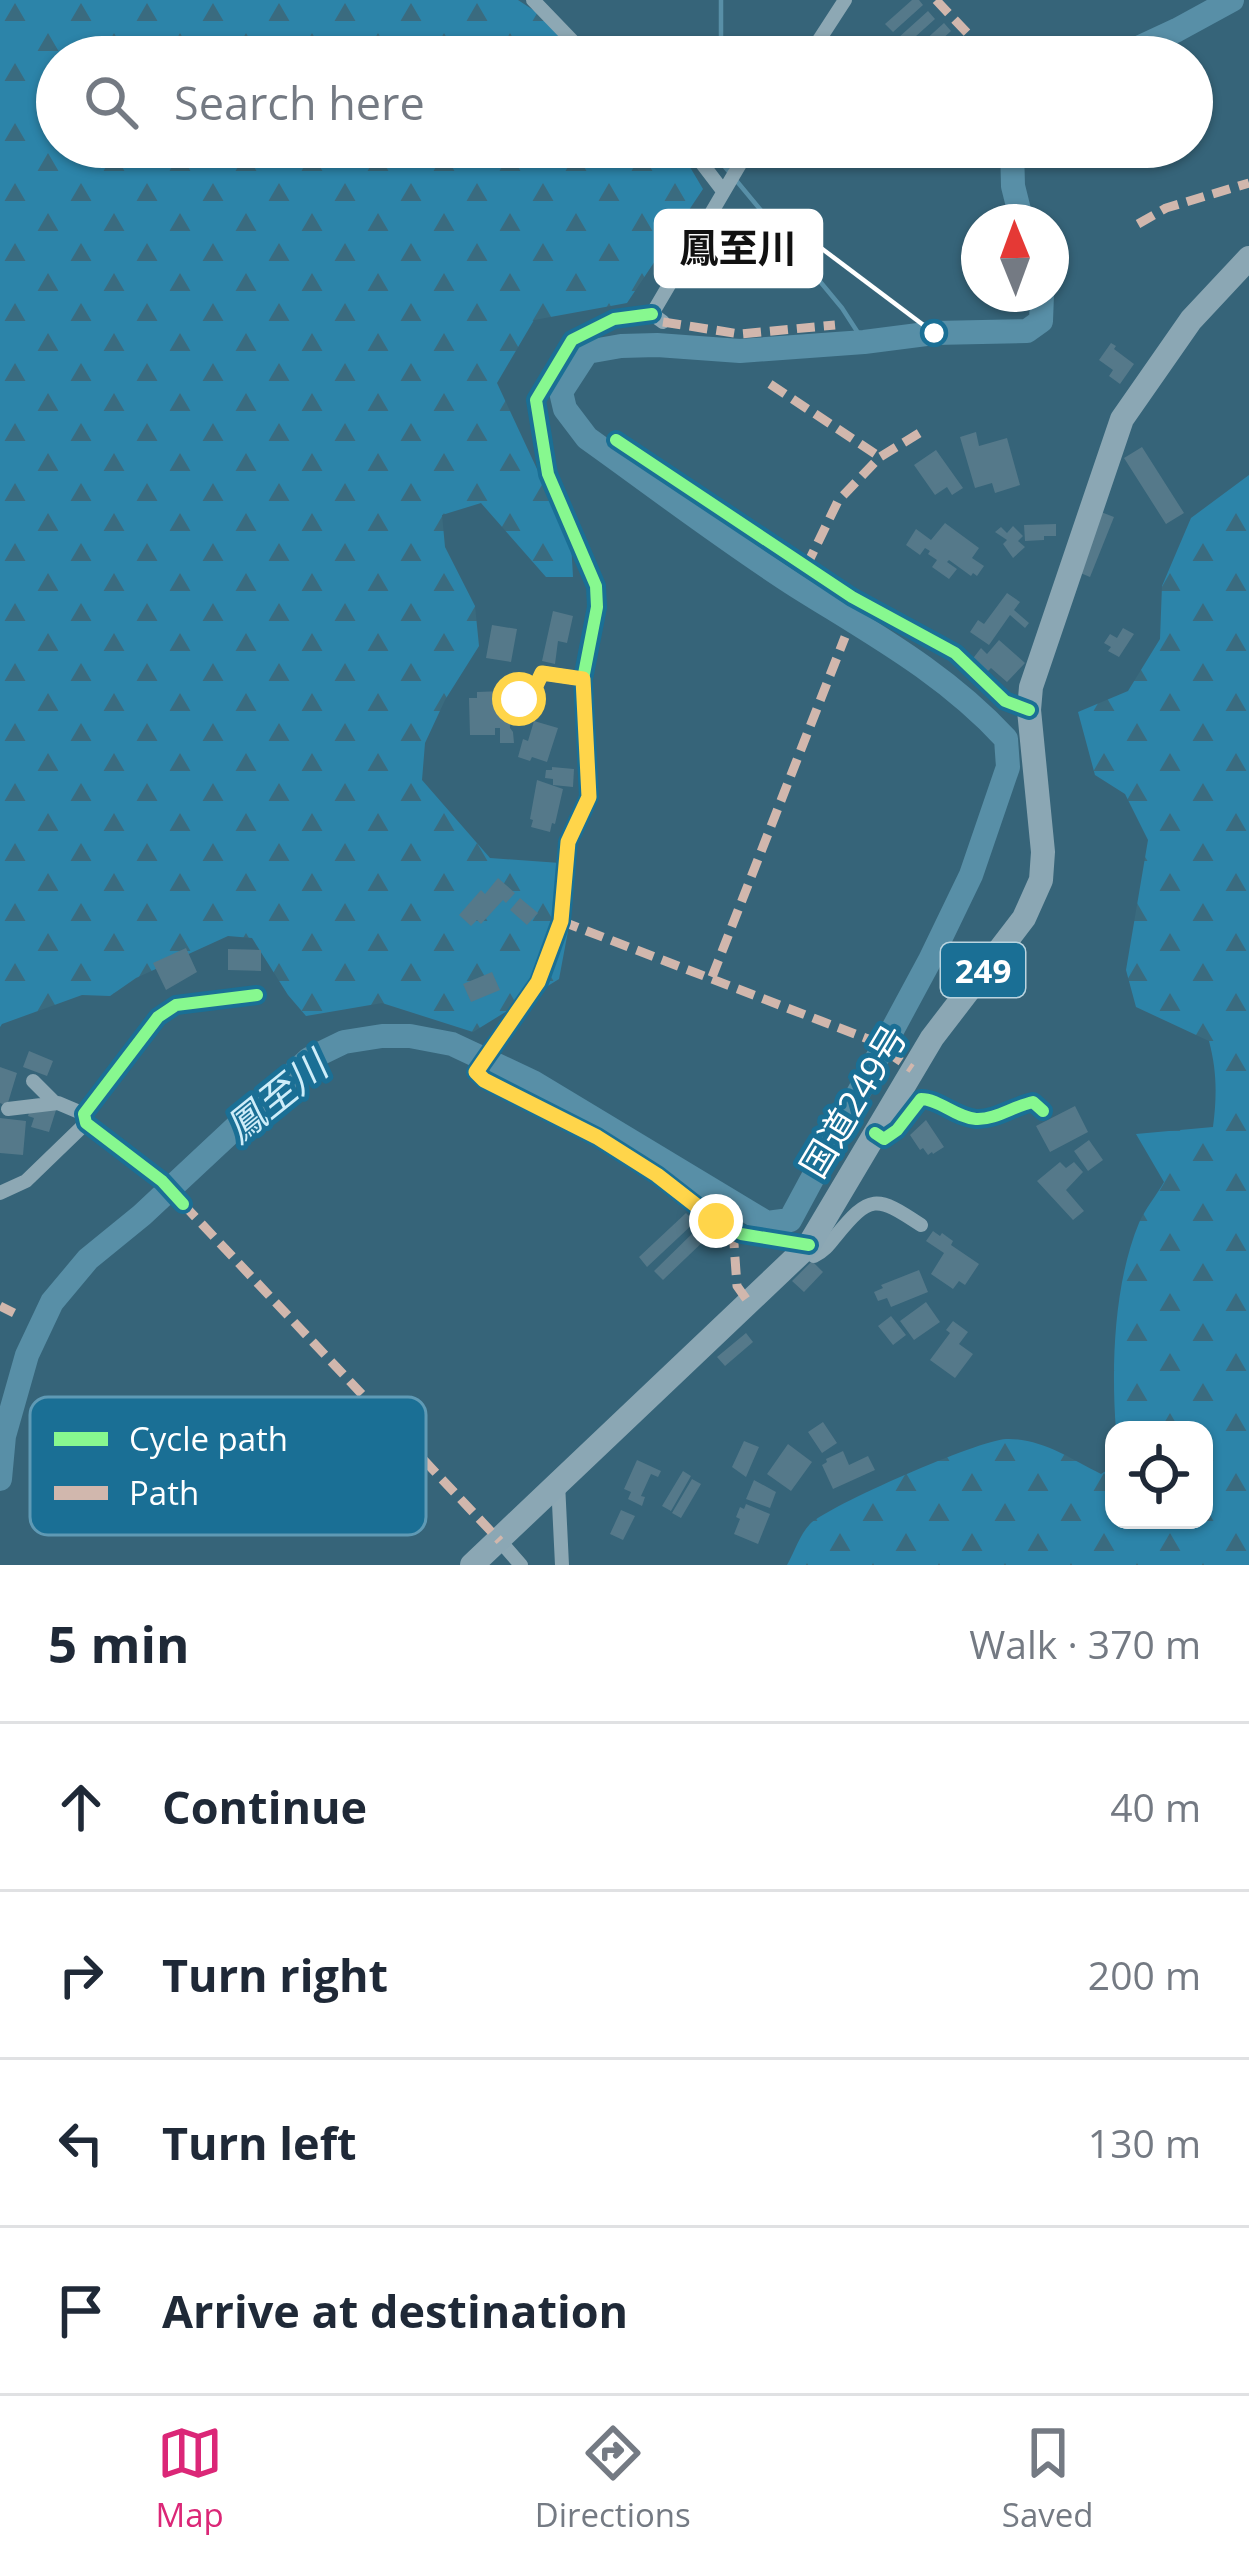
<!DOCTYPE html>
<meta charset="utf-8">
<style>
body{margin:0;font-family:"Open Sans","Noto Sans JP",sans-serif;background:#f6f6f7;color:#1f2937}
.controls{position:absolute;right:36px;bottom:36px;display:grid;overflow:hidden;border-radius:24px;box-shadow:0 3px 9px #0004}
.controls button{width:108px;height:108px;display:grid;place-items:center;padding:0;border:0;border-bottom:3px solid #e0e1e3;background:#fff;color:#1f2937;font:60px sans-serif}
.compass{position:absolute;left:961px;top:204px;width:108px;height:108px;border-radius:50%;background:#fff;box-shadow:0 3px 9px #0004;rotate:359deg}
.stop{position:absolute;width:36px;height:36px;margin:-27px;border:9px solid #ffd54a;border-radius:50%;background:#fff}
.stop.end{background:#ffd54a;border-color:#fff;box-shadow:0 3px 12px #0008}
.list{margin:0;padding:0;list-style:none}
h2{display:flex;justify-content:space-between;align-items:center;height:156px;margin:0;padding:0 48px;font-size:51px}
h2 small{font-size:39px;font-weight:400;color:#747a83}
.list li{display:grid;grid-template-columns:78px 1fr auto;gap:36px;align-items:center;box-sizing:border-box;height:168px;padding:0 48px;border-top:3px solid #e0e1e3}
.list b{display:block;font-size:45px;white-space:nowrap}
.list em{font-size:39px;font-style:normal;color:#747a83}
.icon{flex:none;width:66px;height:66px;fill:none;stroke:currentColor;stroke-width:2;stroke-linecap:round;stroke-linejoin:round}
.map{position:relative;flex:none;width:1249px;height:1565px;overflow:hidden}
.search{position:absolute;background:#fff;box-shadow:0 3px 9px #0004;left:36px;right:36px;top:36px;height:132px;display:flex;align-items:center;gap:30px;box-sizing:border-box;padding:0 42px;border-radius:66px;color:#747a83;font-size:45px}
.sheet{height:828px;background:#fff}
nav{display:flex;justify-content:space-around;align-items:center;box-sizing:border-box;height:168px;border-top:3px solid #e0e1e3;background:#fff;font-size:33px;color:#747a83}
nav a{display:grid;justify-items:center;gap:6px}
nav .on{color:#db2777}
.map>svg:first-child{display:block}
.forest{fill:url(#forest-firs)}
.lines{fill:none;stroke-linecap:round;stroke-linejoin:round}
.stream{stroke:#588fa7;stroke-width:4.5}
.river{stroke:#588fa7;stroke-width:24}
.building{fill:#55798a}
.minor{stroke:#8da8b4;stroke-width:14}
.trunk{stroke:#8ba7b4;stroke-width:24}
.quiet{stroke:#d1b7ad;stroke-width:9;stroke-dasharray:18 9;stroke-linecap:butt}
.cycleway-casing{stroke:#1a6f95;stroke-width:20}
.cycleway{stroke:#87f88f;stroke-width:12}
.route{stroke:#ffd54a;stroke-width:15}
.labels{text-anchor:middle;dominant-baseline:central;stroke-width:10;stroke-linejoin:round;paint-order:stroke}
.shield{fill:#1a6f95;stroke:#bad4df;stroke-width:3}
.shield-label{font-size:33px;font-weight:bold;fill:#fff}
.street-label{font-size:36px;fill:#fff;stroke:#1a6f95}
.water-label{font-size:39px;font-style:italic;fill:#ceedf9;stroke:#1a6f95}
.key{fill:#1a6f95;stroke:#5f9ab5;stroke-width:3}
.key-label{font-size:33px;fill:#fff}
.leader{fill:none;stroke:#fff;stroke-width:4.5}
.callout-dot{fill:#fff;stroke:#1a6f95;stroke-width:4.5}
.callout{fill:#fff;stroke:#fff;stroke-width:4.5}
.callout-label{font-size:39px;text-anchor:middle;font-weight:bold;fill:#111}
</style>
<div class="map">
<svg width="1249" height="1565" viewBox="0 0 1249 1565">
<defs>
<pattern id="forest-firs" width="22" height="20" patternUnits="userSpaceOnUse" patternTransform="scale(3)"><rect width="22" height="20" fill="#2c84a9"/><path d="M5 1l3.5 6h-7zM16 11l3.5 6h-7z" fill="#3a6b7f"/></pattern>
</defs>
<rect width="100%" height="100%" fill="#366479"/>
<!-- forest -->
<path class="forest" d="M0,0H518L556,25L613,57H57V147H678L703,189L627,303L534,320L497,383L571,542L573,577H546L481,503L442,515L445,547L475,606L479,646L445,700L425,743L422,780L490,858L560,863L571,915L559,979L473,1032L382,1003L306,1016L288,995L252,938L228,936L136,978L110,996L82,995L2,1024L0,1027Z
M1249,475V1565H787C794,1553 800,1534 810,1524C830,1505 979,1440 1006,1439C1041,1438 1071,1459 1101,1474L1114,1466V1520H1204V1430H1116C1111,1366 1114,1283 1139,1223C1145,1209 1156,1196 1164,1182L1136,1134L1213,1127C1217,1096 1217,1071 1209,1041L1136,1007L1126,970L1148,840L1125,794L1095,775L1078,712L1128,691L1160,639L1162,586L1191,518Z"/>
<g class="lines">
<!-- stream -->
<path class="stream" d="M721,0V57
M720,147V161L842,308L864,342"/>
<!-- river -->
<path class="river" d="M1119,57L1177,30L1232,0
M1012,147L1013,186L1022,222
M0,1479L4,1436L27,1355L52,1302L88,1259L142,1215L309,1059L344,1042L382,1036H410L452,1044L533,1082L767,1223L790,1220L930,960L971,875L1008,767L1006,739C945,673 873,634 798,587C726,541 657,488 587,438L565,409L561,392L587,352L621,346L657,345L740,351L864,342L934,333L1027,331L1041,321L1042,294"/>
</g>
<!-- building -->
<path class="building" d="M912,0H919L923,5L893,32L885,24Z
M928,11L935,19L905,46L898,38Z
M944,23L951,31L923,57H919L913,51Z
M1111,343L1116,346L1114,349L1134,364L1120,384L1109,376L1113,370L1099,360Z
M976,432L979,446L1007,438L1020,485L995,493L992,483L975,488L960,437Z
M1142,447L1184,513L1166,524L1124,458Z
M936,450L963,488L952,495L947,487L935,495L914,465Z
M1101,512L1114,517L1090,577L1078,572Z
M945,523L979,548L972,558L984,566L977,576L973,573L971,576L949,560L947,562L957,569L949,579L932,567L937,560L928,554L930,551L925,548L920,555L906,545L916,529L931,540Z
M1056,524V536H1044V540L1025,541L1024,525Z
M1013,526L1023,536L1018,541L1025,547L1013,558L1003,544L1007,540L995,532L1001,527L1007,533Z
M1007,593L1020,602L1014,610L1029,623L1025,628L1010,615L989,645L970,632L978,620L984,624Z
M553,611L573,616L567,643L558,641L555,664L542,661Z
M492,625L517,629L511,662L486,658Z
M1123,628L1134,634L1119,657L1108,651L1111,647L1104,643L1110,634L1117,638Z
M999,640L1025,663L1007,682L991,668L985,674L971,661L981,648L987,654Z
M503,691V698H509L510,728L513,732L514,743H500V728H495V735H470L469,698H477V692Z
M534,721L558,728L547,762L532,757L530,761L518,757L523,739L528,741Z
M552,767L574,769L573,787L553,785V779L545,778L546,770H552Z
M537,780L563,789L555,824L552,823L550,832L531,827L533,820L530,819Z
M498,878L515,893L506,903L503,900L481,924L477,920L471,926L459,915L481,890L485,894Z
M520,898L538,913L527,925L510,910Z
M186,948L197,972L166,990L153,963Z
M228,949L261,950V971L228,970Z
M492,972L500,990L471,1002L463,984Z
M29,1051L53,1061L47,1076L23,1067Z
M0,1067L17,1073L7,1106L0,1103Z
M31,1106L56,1110L49,1132L31,1127L34,1118L28,1116Z
M1075,1106L1088,1132L1050,1152L1036,1126Z
M0,1118L26,1121L23,1155L0,1153Z
M926,1120L944,1147L933,1154L932,1152L928,1155L923,1148L920,1150L910,1135Z
M1089,1140L1103,1160L1088,1171L1074,1151Z
M1060,1162L1066,1168L1074,1162L1083,1172L1066,1190L1084,1211L1073,1220L1037,1181Z
M686,1213L695,1222L647,1267L639,1257Z
M701,1225L710,1235L663,1280L654,1271Z
M933,1231L940,1236L942,1233L953,1241L951,1245L979,1264L965,1285L959,1281L953,1289L931,1274L944,1253L926,1241Z
M812,1261L823,1272L804,1292L792,1281Z
M919,1270L928,1292L891,1307L887,1298L878,1301L874,1292L883,1288L881,1285Z
M926,1302L940,1322L914,1340L900,1321Z
M891,1316L906,1335L893,1345L878,1326Z
M953,1321L968,1332L959,1344L973,1354L955,1378L930,1360L950,1333L946,1330Z
M746,1333L753,1342L725,1366L717,1357Z
M823,1422L837,1443L822,1453L808,1432Z
M744,1441L759,1447L746,1477L732,1467Z
M788,1444L812,1462L791,1491L767,1474Z
M843,1451L849,1465L868,1456L875,1470L833,1489L822,1465L827,1462L826,1459Z
M637,1460L661,1471L658,1477L651,1474L641,1496L645,1497L642,1506L628,1499L631,1492L624,1489Z
M683,1471L691,1476L671,1511L662,1506Z
M692,1479L701,1484L681,1518L672,1513Z
M754,1480L776,1492L770,1508L746,1499Z
M746,1504L770,1514L758,1544L734,1534L740,1519L736,1517L740,1507L744,1509Z
M621,1510L635,1516L623,1540L610,1534Z"/>
<g class="lines">
<!-- minor -->
<path class="minor" d="M533,0L588,57
M808,57L845,0
M686,147L694,153L723,191
M652,314L614,319L572,340L536,400L548,474L596,586L597,607L583,679L589,797L568,842L561,921L539,982L476,1072L485,1080L597,1137L657,1175L716,1221L741,1234L809,1245
M663,322L652,314L750,147
M616,440L852,597L955,653L1005,701L1029,710
M519,699L534,690L542,673L583,679
M33,1081L54,1102
M8,1109L58,1103L84,1114
M875,1133L884,1139L897,1130L921,1099C939,1099 955,1117 976,1119C995,1120 1014,1106 1033,1102L1043,1111
M0,1193L26,1181L86,1123
M183,1204L162,1181L86,1123L84,1114L158,1017L176,1005L257,995
M804,1249L814,1256C824,1251 828,1246 835,1237C870,1194 876,1195 921,1225
M558,1483L562,1565
M500,1541L521,1565"/>
<!-- trunk -->
<path class="trunk" d="M472,1565L809,1245L932,1038L1024,918L1041,880L1043,852L1029,710L1031,687L1122,419L1191,320L1249,258"/>
<!-- quiet -->
<path class="quiet" d="M936,0L990,57
M1138,224L1166,208L1249,183
M663,322L740,334L835,325
M770,384L880,457
M806,567L838,501L880,457L926,429
M561,921L868,1039L912,1069
M712,977L845,637
M183,1204L500,1541
M733,1230L737,1286L749,1303
M0,1306L14,1313"/>
<!-- cycleway casing -->
<g class="cycleway-casing">
<path id="cycleway" d="M652,314L614,319L572,340L536,400L548,474L596,586L597,607L583,679L589,797L568,842L561,921L539,982L476,1072L485,1080L597,1137L657,1175L716,1221L741,1234L809,1245
M616,440L852,597L955,653L1005,701L1029,710
M875,1133L884,1139L897,1130L921,1099C939,1099 955,1117 976,1119C995,1120 1014,1106 1033,1102L1043,1111
M183,1204L162,1181L86,1123L84,1114L158,1017L176,1005L257,995"/>
</g>
<!-- cycleway -->
<use href="#cycleway" class="cycleway"/>
</g>
<g class="lines">
<!-- route -->
<path class="route" d="M519,699L534,690L542,673L583,679L589,797L568,842L561,921L538,982L476,1072L484,1080L597,1137L657,1175L716,1221"/>
</g>
<g class="labels">
<!-- shield labels -->
<rect class="shield" x="941" y="943" width="84" height="54" rx="9"/>
<g class="shield-label">
<text x="983" y="970">249</text>
</g>
<!-- street labels -->
<g class="street-label">
<text transform="translate(853 1101) rotate(-59)">国道249号</text>
</g>
<!-- water labels -->
<g class="water-label">
<text transform="translate(275 1096) rotate(-39)">鳳至川</text>
</g>
</g>
<!-- legend -->
<rect x="30" y="1397" width="396" height="138" rx="18" class="key"/>
<rect x="54" y="1432" width="54" height="14" fill="#87f88f"/>
<rect x="54" y="1486" width="54" height="14" fill="#d1b7ad"/>
<g class="key-label">
<text x="129" y="1451">Cycle path</text>
<text x="129" y="1505">Path</text>
</g>
<!-- callouts -->
<path class="leader" d="M934 333L821 248"/>
<circle class="callout-dot" cx="934" cy="333" r="12"/>
<rect class="callout" x="656" y="211" width="165" height="75" rx="12"/>
<g class="callout-label">
<text x="738" y="262">鳳至川</text>
</g>
</svg>
<div class="controls">
<button><svg class="icon" aria-label="locate" viewBox="0 0 24 24"><circle cx="12" cy="12" r="6"/><path d="M12 2v4M12 18v4M2 12h4M18 12h4"/></svg></button>
</div>
<svg class="compass" viewBox="-18 -18 36 36"><path d="M0-13l5 13h-10z" fill="#e53935"/><path d="M0 13l5-13h-10z" fill="#747a83"/></svg>
<div class="stop" style="left:519px;top:699px"></div>
<div class="stop end" style="left:716px;top:1221px"></div>
<div class="search"><svg class="icon" aria-label="search" viewBox="0 0 24 24"><circle cx="10" cy="10" r="6"/><path d="M15 15l6 6"/></svg>Search here</div>
</div>
<section class="sheet">
<h2>5 min<small>Walk · 370 m</small></h2>
<ul class="list">
<li><svg class="icon" aria-label="ahead" viewBox="0 0 24 24"><path d="M12 20V5M6 11l6-6 6 6"/></svg><div><b>Continue</b></div><em>40 m</em></li>
<li><svg class="icon" aria-label="right" viewBox="0 0 24 24"><path d="M7 20v-9h11M14 6l5 5-5 5"/></svg><div><b>Turn right</b></div><em>200 m</em></li>
<li><svg class="icon" aria-label="left" viewBox="0 0 24 24"><path d="M17 20v-9H6M10 6l-5 5 5 5"/></svg><div><b>Turn left</b></div><em>130 m</em></li>
<li><svg class="icon" aria-label="arrive" viewBox="0 0 24 24"><path d="M6 21V4h12l-3 4 3 4H6"/></svg><div><b>Arrive at destination</b></div></li>
</ul>
</section>
<nav>
<a class="on"><svg class="icon" aria-label="map" viewBox="0 0 24 24"><path d="M3 6l6-2 6 2 6-2v14l-6 2-6-2-6 2zM9 4v14M15 6v14"/></svg>Map</a>
<a><svg class="icon" aria-label="directions" viewBox="0 0 24 24"><path d="M12 3l9 9-9 9-9-9zM9 14v-3h6M13 9l2 2-2 2"/></svg>Directions</a>
<a><svg class="icon" aria-label="saved" viewBox="0 0 24 24"><path d="M7 4h10v16l-5-4-5 4z"/></svg>Saved</a>
</nav>
